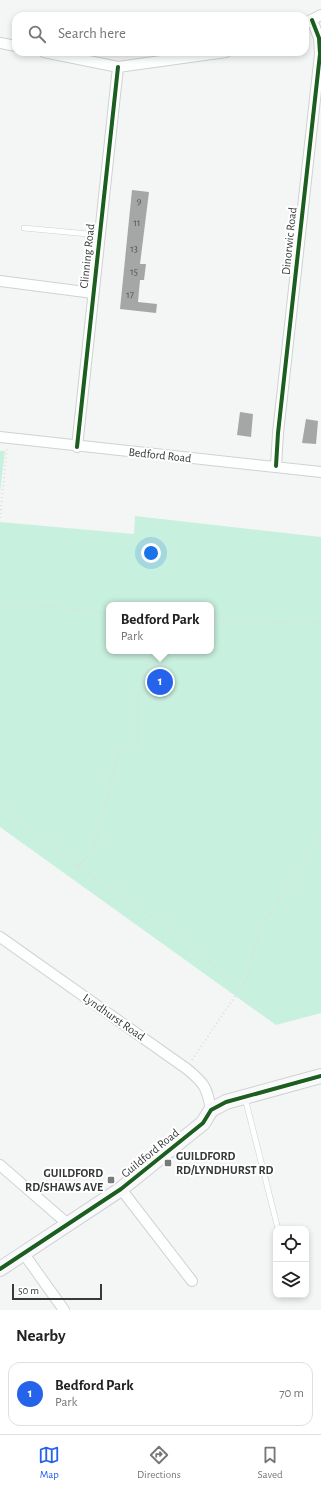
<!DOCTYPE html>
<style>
body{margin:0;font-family:"Alegreya Sans",sans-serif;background:#f2f2f2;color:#222}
.controls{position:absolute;right:12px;bottom:12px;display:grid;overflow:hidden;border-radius:8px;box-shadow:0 2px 6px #0003}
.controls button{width:36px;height:36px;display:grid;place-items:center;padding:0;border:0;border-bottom:1px solid #e0e0e0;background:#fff;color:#222;font:20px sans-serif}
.scale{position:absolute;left:12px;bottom:10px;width:90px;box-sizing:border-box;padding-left:4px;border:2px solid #373938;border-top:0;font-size:11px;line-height:14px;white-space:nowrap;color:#373938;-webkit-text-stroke:3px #fff;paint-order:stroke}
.you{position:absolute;left:151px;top:553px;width:14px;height:14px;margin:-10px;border:3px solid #fff;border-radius:50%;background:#1a73e8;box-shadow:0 0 0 6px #1a73e833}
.badge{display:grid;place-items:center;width:26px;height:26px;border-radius:50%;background:#2563eb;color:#fff;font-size:13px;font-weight:700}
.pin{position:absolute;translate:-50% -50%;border:2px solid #fff;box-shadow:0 1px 4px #0006}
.popup{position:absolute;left:106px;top:602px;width:108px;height:52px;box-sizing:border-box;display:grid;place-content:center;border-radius:8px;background:#fff;filter:drop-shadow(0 1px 3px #0005);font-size:13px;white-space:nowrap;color:#767676}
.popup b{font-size:15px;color:#222}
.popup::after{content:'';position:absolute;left:50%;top:100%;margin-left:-8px;border:8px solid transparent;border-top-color:#fff}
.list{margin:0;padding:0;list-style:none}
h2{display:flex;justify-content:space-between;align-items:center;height:52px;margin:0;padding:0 16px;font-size:17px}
h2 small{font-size:13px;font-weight:400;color:#767676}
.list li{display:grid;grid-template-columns:26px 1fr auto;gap:12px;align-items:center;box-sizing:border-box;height:64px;margin:0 8px 8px;padding:0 8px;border:1px solid #e0e0e0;border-radius:12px}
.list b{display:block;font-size:15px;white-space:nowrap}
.list p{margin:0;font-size:13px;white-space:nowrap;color:#767676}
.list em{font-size:13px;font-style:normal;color:#767676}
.icon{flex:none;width:22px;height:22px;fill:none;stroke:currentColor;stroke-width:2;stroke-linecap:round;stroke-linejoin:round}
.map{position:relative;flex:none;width:321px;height:1310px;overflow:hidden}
.search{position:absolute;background:#fff;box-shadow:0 2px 6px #0003;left:12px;right:12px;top:12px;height:44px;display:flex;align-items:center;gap:10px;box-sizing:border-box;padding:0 14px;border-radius:12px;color:#767676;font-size:15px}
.sheet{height:124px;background:#fff}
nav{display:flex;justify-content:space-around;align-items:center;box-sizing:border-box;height:56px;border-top:1px solid #e0e0e0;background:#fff;font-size:11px;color:#767676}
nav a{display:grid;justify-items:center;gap:2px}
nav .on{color:#2563eb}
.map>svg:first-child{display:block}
.green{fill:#c8f0de;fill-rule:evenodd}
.building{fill:#a5a7a6}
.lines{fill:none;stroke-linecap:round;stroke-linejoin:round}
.lane-casing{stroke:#d0d2d1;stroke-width:6}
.street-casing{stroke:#d0d2d1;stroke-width:12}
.secondary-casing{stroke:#d0d2d1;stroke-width:16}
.path{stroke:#dddede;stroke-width:2;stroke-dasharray:1 3;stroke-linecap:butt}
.lane{stroke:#fdfefe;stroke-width:5}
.street{stroke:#fdfefe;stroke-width:10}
.secondary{stroke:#f9f9fb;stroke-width:14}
.cycleway-casing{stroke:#fff;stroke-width:6}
.cycleway{stroke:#1b5e20;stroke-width:4}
.poi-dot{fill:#797b7a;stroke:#fff;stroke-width:1.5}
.labels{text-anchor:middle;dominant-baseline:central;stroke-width:4;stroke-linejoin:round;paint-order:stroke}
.number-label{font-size:10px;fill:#525454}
.street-label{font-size:12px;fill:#373938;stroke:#fff}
.poi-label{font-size:12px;font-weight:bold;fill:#373938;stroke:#fff;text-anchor:start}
</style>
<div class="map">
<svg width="321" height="1310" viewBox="0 0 321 1310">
<rect width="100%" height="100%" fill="#f4f6f5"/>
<!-- green -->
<path class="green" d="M0,451H5L0,492Z
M135,516L321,537V1013L276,1025L0,827V522L134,534ZM109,605H211V651H109Z"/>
<!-- building -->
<path class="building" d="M132,190L149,192L140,264H146L144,280H140L138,302L157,304L156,313L120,309Z
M240,412L253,414L251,437L237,435Z
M306,419L318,421L316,444L302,443Z"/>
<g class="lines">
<!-- lane casing -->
<g class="lane-casing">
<path id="lane" d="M24,228L99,235
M245,1098L278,1229"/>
</g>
<!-- street casing -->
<g class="street-casing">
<path id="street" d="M305,23L321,15
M0,43L16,46
M44,52L118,67L226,52
M0,281L93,293
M0,437L321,472
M77,447L118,67
M276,466L278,433L320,54L319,38L312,20
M0,937L187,1069C204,1083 207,1087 211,1110
M0,1165L69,1225
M121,1189L192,1281
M24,1254L64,1310"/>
</g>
<!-- secondary casing -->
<g class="secondary-casing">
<path id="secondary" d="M0,1269L121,1189L203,1123L211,1110L226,1102L321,1076"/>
</g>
<!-- path -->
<path class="path" d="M0,518L7,448
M0,603L109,612
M211,620L312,624L321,621
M0,806L78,867L93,850L119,752L138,745V694L151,651
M78,867L159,922L231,979L239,991
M192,1060L246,980L259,930L321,836"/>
<!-- lane -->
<use href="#lane" class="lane"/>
<!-- street -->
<use href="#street" class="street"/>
<!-- secondary -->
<use href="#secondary" class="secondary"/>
<!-- cycleway casing -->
<g class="cycleway-casing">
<path id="cycleway" d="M77,447L118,67
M276,466L278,433L320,54L319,38L312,20
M0,1269L121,1189L203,1123L211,1110L226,1102L321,1076"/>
</g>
<!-- cycleway -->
<use href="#cycleway" class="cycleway"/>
</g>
<!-- markers -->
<g class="poi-dot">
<rect x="164" y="1159" width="8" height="8" rx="2"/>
<rect x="107" y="1176" width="8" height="8" rx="2"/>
</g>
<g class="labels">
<!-- number labels -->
<g class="number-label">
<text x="139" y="201">9</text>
<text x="137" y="223">11</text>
<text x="134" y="249">13</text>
<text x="134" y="272">15</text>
<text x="130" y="295">17</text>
</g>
<!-- street labels -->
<g class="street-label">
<text transform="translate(289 241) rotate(-84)">Dinorwic Road</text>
<text transform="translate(87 256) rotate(-84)">Clinning Road</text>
<text transform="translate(160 455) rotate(6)">Bedford Road</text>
<text transform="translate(114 1017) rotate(35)">Lyndhurst Road</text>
<text transform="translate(150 1153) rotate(-39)">Guildford Road</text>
</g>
<!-- poi labels -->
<g class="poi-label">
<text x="176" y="1156">GUILDFORD<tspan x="176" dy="14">RD/LYNDHURST RD</tspan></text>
<text x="103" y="1173" text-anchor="end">GUILDFORD<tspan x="103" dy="14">RD/SHAWS AVE</tspan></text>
</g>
</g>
</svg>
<div class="controls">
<button><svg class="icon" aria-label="locate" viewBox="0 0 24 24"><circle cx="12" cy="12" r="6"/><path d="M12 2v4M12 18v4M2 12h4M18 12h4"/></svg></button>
<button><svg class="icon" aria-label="layers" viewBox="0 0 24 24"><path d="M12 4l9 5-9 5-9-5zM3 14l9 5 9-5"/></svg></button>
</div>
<div class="scale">50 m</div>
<div class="you"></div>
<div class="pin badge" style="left:160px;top:682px">1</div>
<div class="popup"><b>Bedford Park</b>Park</div>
<div class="search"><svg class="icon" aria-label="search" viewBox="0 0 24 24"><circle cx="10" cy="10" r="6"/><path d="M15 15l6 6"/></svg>Search here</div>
</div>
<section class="sheet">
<h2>Nearby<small></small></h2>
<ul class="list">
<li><span class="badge">1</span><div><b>Bedford Park</b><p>Park</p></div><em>70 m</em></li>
</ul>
</section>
<nav>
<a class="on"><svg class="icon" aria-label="map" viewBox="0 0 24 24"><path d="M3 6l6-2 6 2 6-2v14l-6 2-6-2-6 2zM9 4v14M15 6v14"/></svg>Map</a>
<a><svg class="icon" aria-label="directions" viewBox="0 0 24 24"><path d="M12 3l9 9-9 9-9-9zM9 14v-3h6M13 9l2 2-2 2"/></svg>Directions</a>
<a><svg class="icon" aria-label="saved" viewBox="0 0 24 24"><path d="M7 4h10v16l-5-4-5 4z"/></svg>Saved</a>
</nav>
